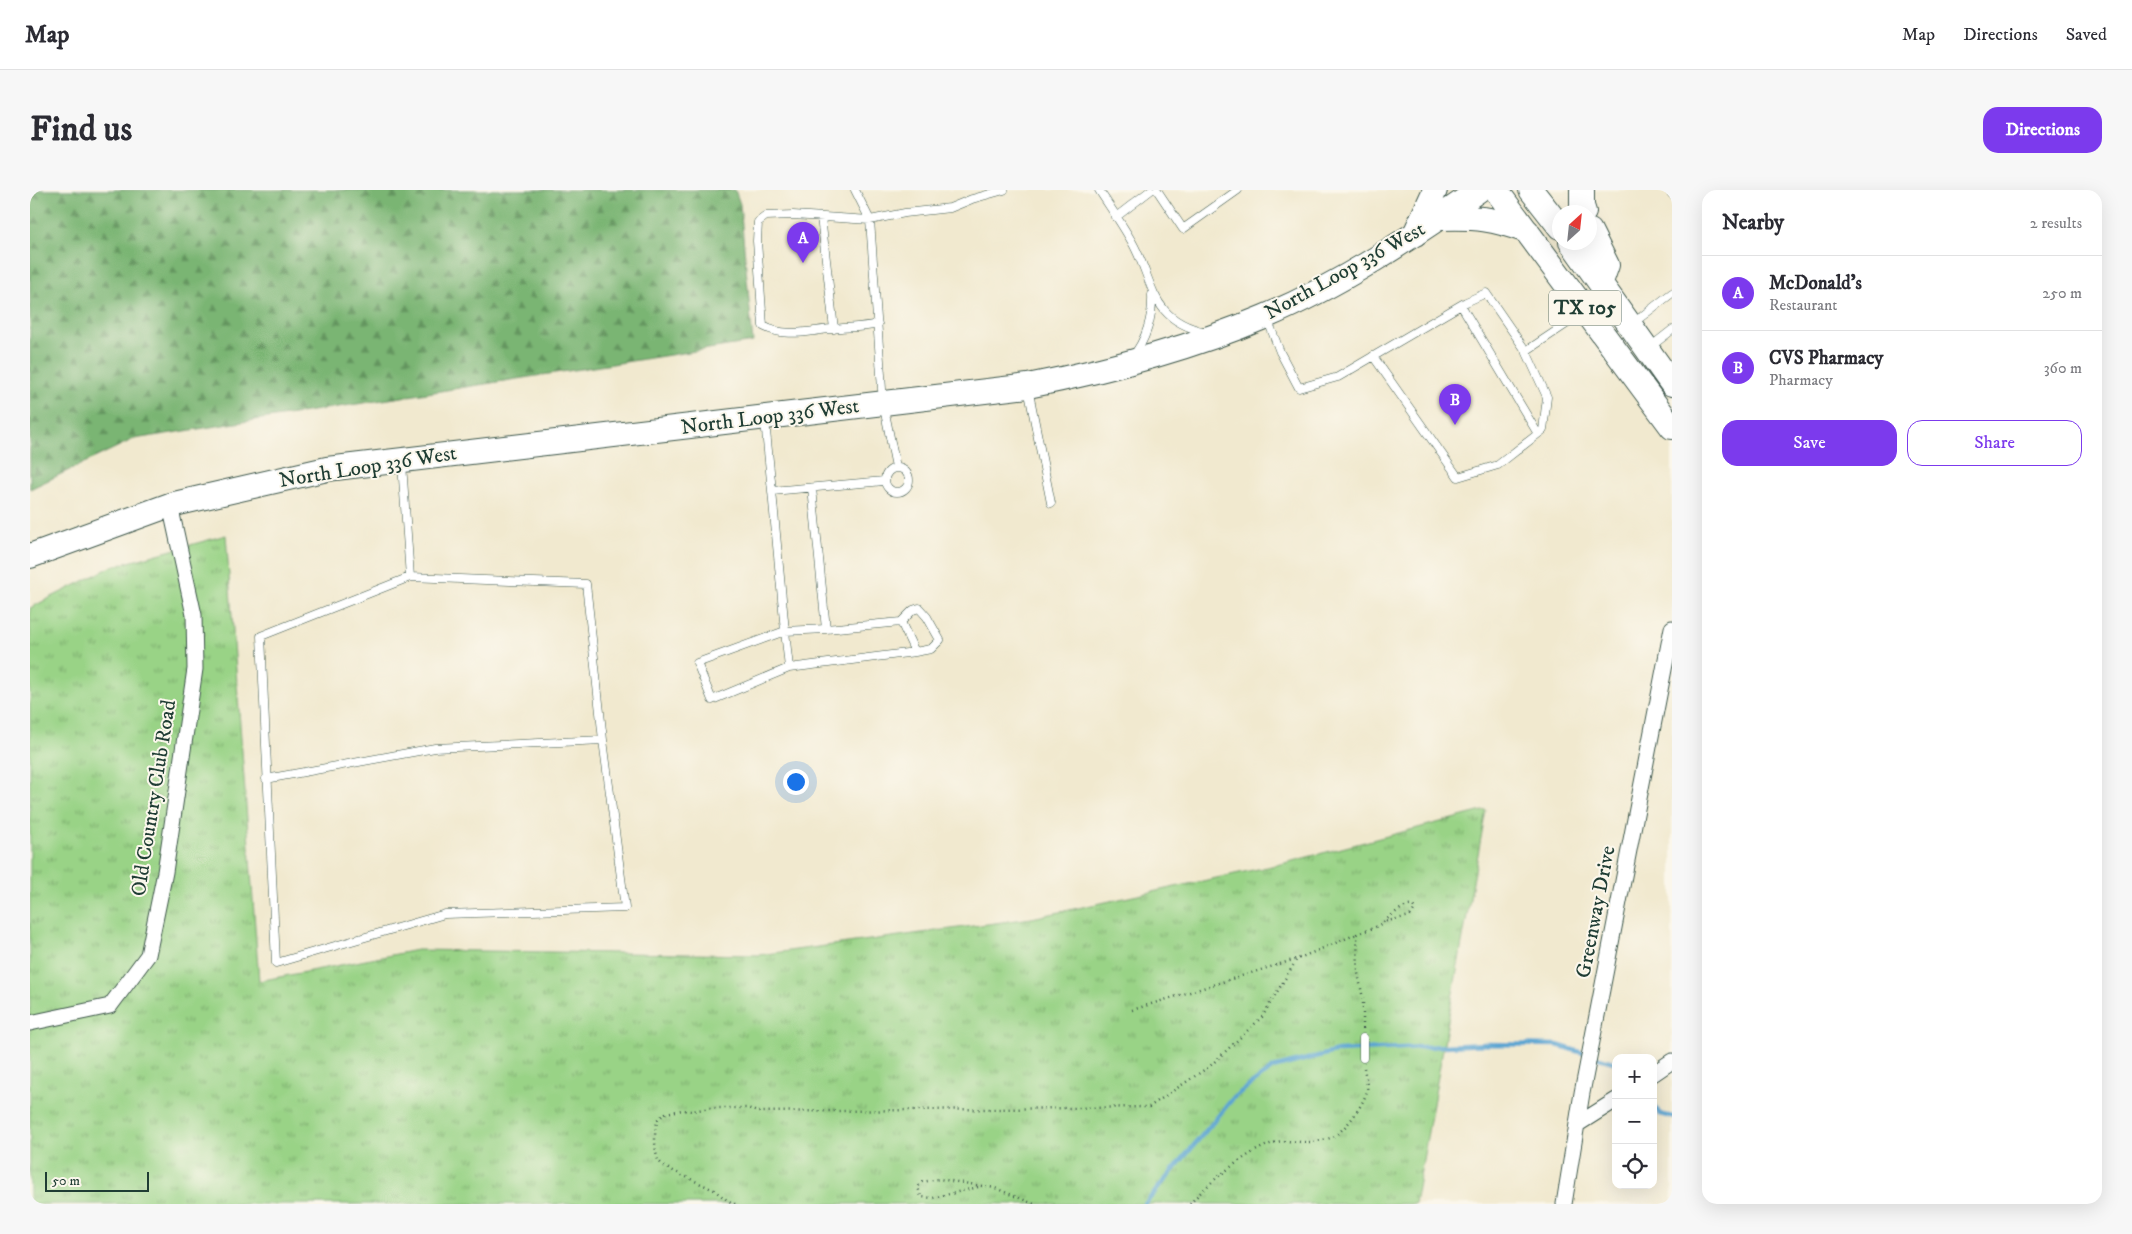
<!DOCTYPE html>
<meta charset="utf-8">
<style>
body{margin:0;font-family:"IM FELL DW Pica",serif;background:#f7f7f7;color:#2b2b33}
.controls{position:absolute;right:15px;bottom:15px;display:grid;overflow:hidden;border-radius:10px;box-shadow:0 5px 20px #0002}
.controls button{width:45px;height:45px;display:grid;place-items:center;padding:0;border:0;border-bottom:1px solid #e1e1e2;background:#fff;color:#2b2b33;font:25px sans-serif}
.compass{position:absolute;left:1522px;top:15px;width:45px;height:45px;border-radius:50%;background:#fff;box-shadow:0 5px 20px #0002;rotate:27deg}
.scale{position:absolute;left:15px;bottom:12px;width:104px;box-sizing:border-box;padding-left:5px;border:2px solid #1f3d34;border-top:0;font-size:14px;line-height:18px;white-space:nowrap;color:#1f3d34;-webkit-text-stroke:4px #fbf7ec;paint-order:stroke}
.you{position:absolute;left:765px;top:591px;width:18px;height:18px;margin:-12px;border:4px solid #fff;border-radius:50%;background:#1a73e8;box-shadow:0 0 0 8px #1a73e833}
.badge{display:grid;place-items:center;width:32px;height:32px;border-radius:50%;background:#7c3aed;color:#fff;font-size:16px;font-weight:700}
.pin{position:absolute;translate:-50% -41px;filter:drop-shadow(0 1px 2px #0008)}
.pin::after{content:'';position:absolute;top:26px;width:18px;height:15px;background:inherit;clip-path:polygon(0 0,100% 0,50% 100%)}
.list{margin:0;padding:0;list-style:none}
h2{display:flex;justify-content:space-between;align-items:center;height:65px;margin:0;padding:0 20px;font-size:21px}
h2 small{font-size:16px;font-weight:400;color:#7c7c81}
.list li{display:grid;grid-template-columns:32px 1fr auto;gap:15px;align-items:center;box-sizing:border-box;height:75px;padding:0 20px;border-top:1px solid #e1e1e2}
.list b{display:block;font-size:19px;white-space:nowrap}
.list p{margin:0;font-size:16px;white-space:nowrap;color:#7c7c81}
.list em{font-size:16px;font-style:normal;color:#7c7c81}
.actions{display:flex;gap:10px;padding:15px 20px}
.actions a{flex:1;padding:11px 0;border:1px solid #7c3aed;border-radius:15px;text-align:center;font-size:18px;color:#7c3aed}
.actions .main{background:#7c3aed;color:#fff}
.icon{flex:none;width:28px;height:28px;fill:none;stroke:currentColor;stroke-width:2;stroke-linecap:round;stroke-linejoin:round}
.map{position:relative;flex:none;width:1642px;height:1014px;overflow:hidden;border-radius:15px}
header{display:flex;align-items:center;gap:30px;box-sizing:border-box;height:70px;padding:0 25px;background:#fff;border-bottom:1px solid #e1e1e2}
header strong{font-size:24px}
nav{display:flex;gap:28px;margin-inline-start:auto;font-size:18px}
.intro{display:flex;align-items:center;justify-content:space-between;box-sizing:border-box;height:120px;padding:0 30px}
h1{margin:0;font-size:35px}
.button{padding:12px 22px;border-radius:15px;background:#7c3aed;color:#fff;font-size:18px;font-weight:700}
main{display:flex;gap:30px;padding:0 30px}
aside{flex:1;background:#fff;border-radius:15px;box-shadow:0 5px 20px #0002}
.map>svg:first-child{display:block}
.grass{fill:url(#grass-tufts);stroke:#5c885d}
.forest{fill:url(#forest-firs);stroke:#4c7954}
.lines{fill:none;stroke-linecap:round;stroke-linejoin:round}
.stream{stroke:#5ba5d2;stroke-width:4.5}
.service-casing{stroke:#3e574b;stroke-width:9}
.minor-casing{stroke:#3e574b;stroke-width:17}
.primary-casing{stroke:#3e574b;stroke-width:26}
.path{stroke:#3e574b;stroke-width:2.5;stroke-dasharray:1 4;stroke-linecap:butt}
.service{stroke:#fff;stroke-width:8}
.minor{stroke:#fff;stroke-width:15}
.primary{stroke:#fff;stroke-width:24}
.labels{text-anchor:middle;dominant-baseline:central;stroke-width:4;stroke-linejoin:round;paint-order:stroke}
.shield{fill:#fbf7ec;stroke:#61756b;stroke-width:1}
.shield-label{font-size:20px;font-weight:bold;fill:#1f3d34}
.street-label{font-size:21px;fill:#1f3d34;stroke:#fbf7ec}
</style>
<header>
<strong>Map</strong>
<nav><a>Map</a><a>Directions</a><a>Saved</a></nav>
</header>
<div class="intro"><h1>Find us</h1><a class="button">Directions</a></div>
<main>
<div class="map">
<svg width="1642" height="1014" viewBox="0 0 1642 1014">
<defs>
<pattern id="grass-tufts" width="24" height="20" patternUnits="userSpaceOnUse" patternTransform="scale(1.25)"><rect width="24" height="20" fill="#99d386"/><path d="M3 7l-1-3M5 7V3M7 7l1-3M15 17l-1-3M17 17v-4M19 17l1-3" fill="none" stroke="#7cac6e"/></pattern>
<pattern id="forest-firs" width="22" height="20" patternUnits="userSpaceOnUse" patternTransform="scale(1.25)"><rect width="22" height="20" fill="#7ab573"/><path d="M5 1l3.5 6h-7zM16 11l3.5 6h-7z" fill="#63945f"/></pattern>
</defs>
<rect width="100%" height="100%" fill="#fbf7ec"/>
<filter id="ink" filterUnits="userSpaceOnUse"><feTurbulence type="fractalNoise" baseFrequency=".02" numOctaves="2"/><feDisplacementMap in="SourceGraphic" scale="10" xChannelSelector="R" yChannelSelector="G"/><feConvolveMatrix kernelMatrix="1 2 1 2 8 2 1 2 1" color-interpolation-filters="sRGB"/></filter>
<filter id="wash" filterUnits="userSpaceOnUse"><feTurbulence type="fractalNoise" baseFrequency=".0096" numOctaves="4" result="noise"/><feDisplacementMap in="SourceGraphic" scale="20" xChannelSelector="R" yChannelSelector="G"/><feGaussianBlur stdDeviation="1.12" result="paint"/><feColorMatrix in="noise" values="0 0 0 0 0 0 0 0 0 0 0 0 0 0 0 0 0 1.4 0 .05"/><feComposite in="paint" operator="in"/></filter>
<g filter="url(#wash)">
<rect width="100%" height="100%" fill="#f1e9cf"/>
<!-- grass -->
<path class="grass" d="M196,345L229,791L387,760L729,765L1002,728L1251,674L1456,620L1385,1014H0V418L81,377Z"/>
<!-- forest -->
<path class="forest" d="M0,0H705L710,14L723,152L104,249L0,299Z"/>
<g class="lines">
<!-- stream -->
<path class="stream" d="M1623,914L1630,924L1642,927
M1115,1014L1204,907L1243,878L1308,861L1457,854L1527,855L1586,873"/>
</g>
</g>
<g filter="url(#ink)">
<g class="lines">
<!-- service casing -->
<g class="service-casing">
<path id="service" d="M825,0L840,30L853,213L866,277
M1069,0C1080,17 1092,34 1102,52C1125,93 1119,130 1176,142
M1127,0L1153,39L1208,0
M1639,0L1642,4
M791,27L804,139
M1086,27L1121,0
M1431,115L1508,244
M1237,128L1250,162L1269,198L1308,187L1436,112L1456,103L1496,161L1517,207L1513,240L1468,275L1428,287L1343,166
M848,134C830,138 819,137 801,139C778,141 755,148 733,136L727,51L728,32L736,26L763,25L840,30L875,23L920,18L942,9L974,0
M1602,134L1642,103
M1619,158L1642,140
M1496,161L1553,123
M1102,167C1116,151 1123,126 1122,105
M998,198L1021,313
M735,231L742,301L854,291
M372,274L380,387
M855 290a12 12 0 1 1 24 0a12 12 0 1 1-24 0Z
M742,301L755,441L796,439L782,298
M380,387L556,394L573,550L595,718L415,724L246,773L231,446Z
M871,432L883,420L889,418L897,427L910,450L901,459L885,462
M759,478L755,441L667,473L682,510L759,478L885,462L871,432L796,439
M236,589L405,558L573,550
M1333,868V848"/>
</g>
<!-- minor casing -->
<g class="minor-casing">
<path id="minor" d="M0,833L80,816L118,765L135,682L165,479L164,425L140,315
M1623,884L1642,871
M1548,934L1586,910
M1534,1014L1552,903L1642,438"/>
</g>
<!-- primary casing -->
<g class="primary-casing">
<path id="primary" d="M1466,0L1642,237
M1501,0L1530,37
M1552,0V16L1554,22
M1410,28C1447,27 1462,28 1497,41
M1560,41L1577,75L1571,92
M1385,44L1405,0
M1541,52L1642,194
M0,366L140,315L297,279L998,196C1079,180 1158,159 1234,127C1310,95 1381,48 1449,0"/>
</g>
<!-- path -->
<path class="path" d="M1102,820L1266,769
M1333,839V809L1328,783L1327,744C1334,741 1343,739 1349,735C1359,729 1371,714 1383,716L1385,719L1380,726L1353,732
M948,997L903,1008L891,1007L888,997L892,992L909,989L965,998L1004,1014
M705,1014L697,1010L684,1000L637,978C634,976 630,973 628,970C624,959 624,939 628,929L636,923L652,920L662,921L680,918H718L727,922L1119,917L1180,876L1232,827L1267,769L1327,744
M1160,1014C1176,994 1218,961 1243,953C1254,949 1269,953 1281,952C1287,951 1294,950 1300,948C1314,943 1333,916 1337,901C1338,895 1335,885 1334,878"/>
<!-- service -->
<use href="#service" class="service"/>
<!-- minor -->
<use href="#minor" class="minor"/>
<!-- primary -->
<use href="#primary" class="primary"/>
</g>
</g>
<g class="labels">
<!-- shield labels -->
<rect class="shield" x="1519" y="100.5" width="72" height="35" rx="4"/>
<g class="shield-label">
<text x="1555" y="118">TX 105</text>
</g>
<!-- street labels -->
<g class="street-label">
<text transform="translate(1315 81) rotate(-29)">North Loop 336 West</text>
<text transform="translate(740 227) rotate(-7)">North Loop 336 West</text>
<text transform="translate(338 277) rotate(-9)">North Loop 336 West</text>
<text transform="translate(124 608) rotate(-81)">Old Country Club Road</text>
<text transform="translate(1566 722) rotate(-79)">Greenway Drive</text>
</g>
</g>
</svg>
<div class="controls">
<button>+</button>
<button>−</button>
<button><svg class="icon" aria-label="locate" viewBox="0 0 24 24"><circle cx="12" cy="12" r="6"/><path d="M12 2v4M12 18v4M2 12h4M18 12h4"/></svg></button>
</div>
<svg class="compass" viewBox="-18 -18 36 36"><path d="M0-13l5 13h-10z" fill="#e53935"/><path d="M0 13l5-13h-10z" fill="#7c7c81"/></svg>
<div class="scale">50 m</div>
<div class="you"></div>
<div class="pin badge" style="left:773px;top:73px">A</div>
<div class="pin badge" style="left:1425px;top:235px">B</div>
</div>
<aside>
<h2>Nearby<small>2 results</small></h2>
<ul class="list">
<li><span class="badge">A</span><div><b>McDonald's</b><p>Restaurant</p></div><em>250 m</em></li>
<li><span class="badge">B</span><div><b>CVS Pharmacy</b><p>Pharmacy</p></div><em>360 m</em></li>
</ul>
<div class="actions"><a class="main">Save</a><a>Share</a></div>
</aside>
</main>
